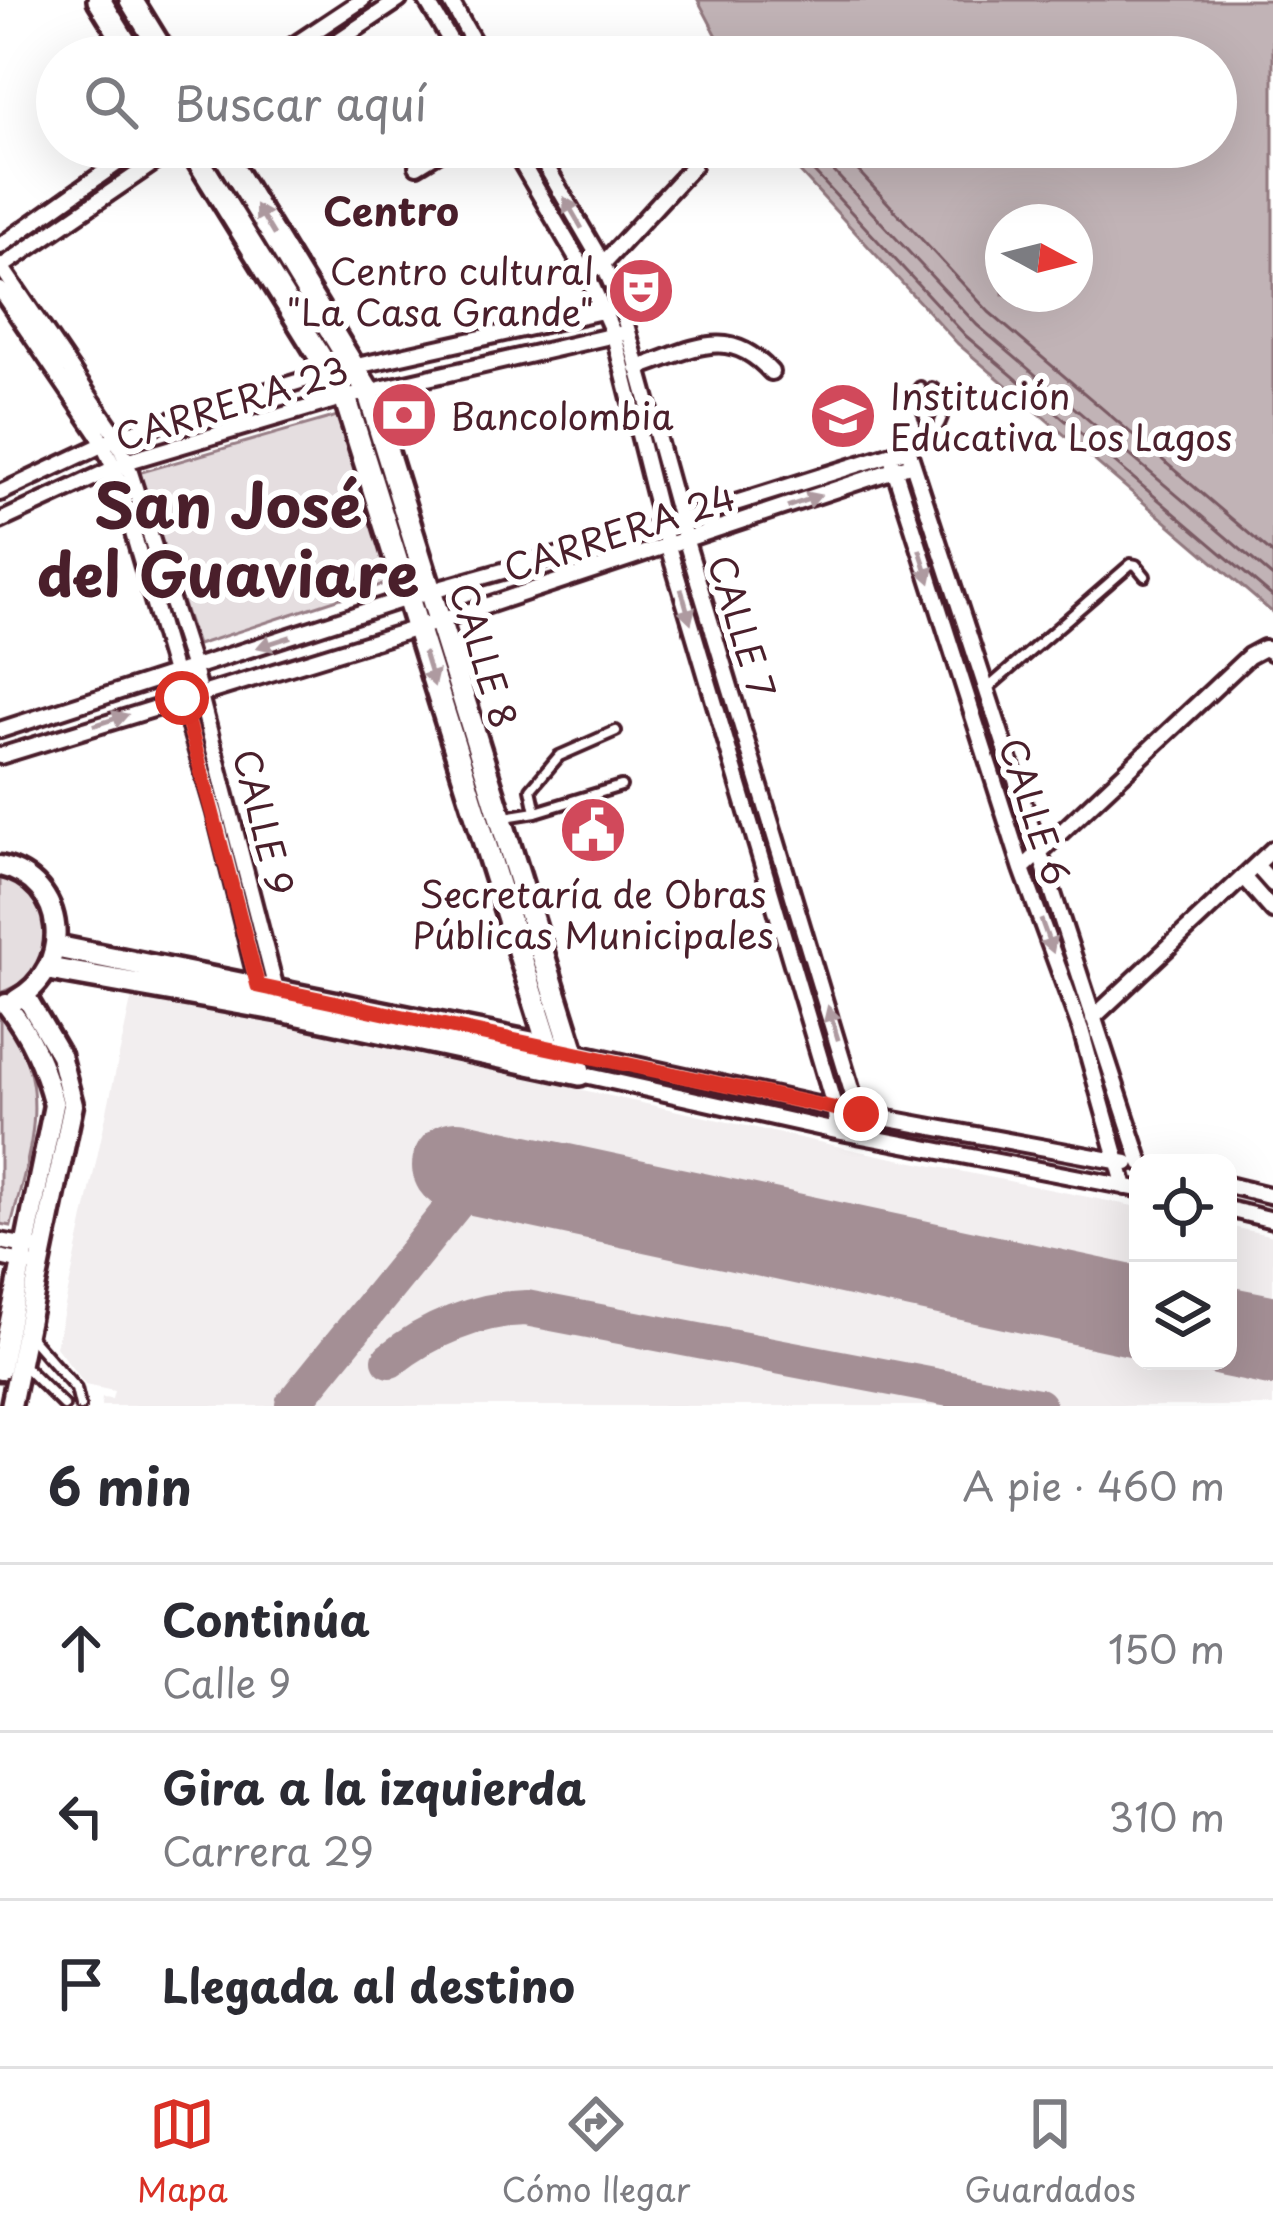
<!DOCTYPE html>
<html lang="es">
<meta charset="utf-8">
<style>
body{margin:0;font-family:"Playpen Sans",sans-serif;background:#f2f2f3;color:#2b2b33}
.controls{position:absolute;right:36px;bottom:36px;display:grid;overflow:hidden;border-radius:24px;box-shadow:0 12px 48px #0002}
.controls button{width:108px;height:108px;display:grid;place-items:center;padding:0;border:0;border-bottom:3px solid #e1e1e2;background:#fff;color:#2b2b33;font:60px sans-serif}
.compass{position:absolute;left:985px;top:204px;width:108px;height:108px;border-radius:50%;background:#fff;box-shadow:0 12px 48px #0002;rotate:97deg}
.stop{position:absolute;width:36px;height:36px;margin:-27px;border:9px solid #d93025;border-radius:50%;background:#fff}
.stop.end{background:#d93025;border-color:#fff;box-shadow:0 3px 12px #0008}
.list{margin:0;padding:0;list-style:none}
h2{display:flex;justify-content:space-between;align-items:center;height:156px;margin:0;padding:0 48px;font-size:51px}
h2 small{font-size:39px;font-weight:400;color:#7c7c81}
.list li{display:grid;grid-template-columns:78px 1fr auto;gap:36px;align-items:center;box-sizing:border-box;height:168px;padding:0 48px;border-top:3px solid #e1e1e2}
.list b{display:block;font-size:45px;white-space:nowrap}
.list p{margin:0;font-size:39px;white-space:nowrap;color:#7c7c81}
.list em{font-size:39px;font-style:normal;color:#7c7c81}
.icon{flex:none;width:66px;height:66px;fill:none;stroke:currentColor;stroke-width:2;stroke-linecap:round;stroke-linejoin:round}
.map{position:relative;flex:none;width:1273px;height:1406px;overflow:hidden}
.search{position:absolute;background:#fff;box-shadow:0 12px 48px #0002;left:36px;right:36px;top:36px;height:132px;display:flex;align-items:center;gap:30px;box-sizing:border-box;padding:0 42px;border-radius:66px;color:#7c7c81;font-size:45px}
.sheet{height:660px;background:#fff}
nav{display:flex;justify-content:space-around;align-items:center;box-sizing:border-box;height:168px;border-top:3px solid #e1e1e2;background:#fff;font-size:33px;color:#7c7c81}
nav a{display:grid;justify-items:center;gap:6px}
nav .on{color:#d93025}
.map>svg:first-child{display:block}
.built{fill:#f2eeef}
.green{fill:#e5dee0;stroke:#987e86;stroke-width:3}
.water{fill:#c1b3b6;stroke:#91787e;stroke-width:3;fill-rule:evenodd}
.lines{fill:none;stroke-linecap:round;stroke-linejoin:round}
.shore{stroke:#7a5a63;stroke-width:3}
.taxiway{stroke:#a48f95;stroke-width:36}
.runway{stroke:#a48f95;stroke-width:90}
.service-casing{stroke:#4a1f2b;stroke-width:16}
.minor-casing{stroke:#4a1f2b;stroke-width:22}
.tertiary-casing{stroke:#4a1f2b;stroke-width:27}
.secondary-casing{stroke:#4a1f2b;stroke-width:30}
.service{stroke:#fff;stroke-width:8}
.minor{stroke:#fff;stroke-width:14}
.tertiary{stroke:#fff;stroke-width:18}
.secondary{stroke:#fff;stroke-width:21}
.oneway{fill:#ae9aa0}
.route{stroke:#d93025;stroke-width:15}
.labels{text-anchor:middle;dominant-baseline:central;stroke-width:12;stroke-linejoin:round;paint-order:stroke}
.poi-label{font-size:36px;fill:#4a1f2b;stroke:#fff;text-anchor:start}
.street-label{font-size:36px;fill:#4a1f2b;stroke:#fff}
.neighbourhood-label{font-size:39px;font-weight:bold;fill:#4a1f2b;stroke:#fff}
.town-label{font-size:60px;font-weight:bold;fill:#4a1f2b;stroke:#fff}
</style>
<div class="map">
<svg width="1273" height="1406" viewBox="0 0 1273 1406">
<rect width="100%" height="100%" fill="#fff"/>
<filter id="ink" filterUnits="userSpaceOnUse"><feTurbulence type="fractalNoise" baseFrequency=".00833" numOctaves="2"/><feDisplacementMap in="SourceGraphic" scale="24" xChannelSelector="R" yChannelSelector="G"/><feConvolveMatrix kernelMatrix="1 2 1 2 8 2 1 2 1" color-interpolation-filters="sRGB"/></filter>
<g filter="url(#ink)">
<!-- built -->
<path class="built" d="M133,991L864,1152L1138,1207V1361H1228V1226L1273,1236V1406H101L102,1398L112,1399L114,1391L85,1385L56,1347Z"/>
<!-- green -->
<path class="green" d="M344,414L393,581L197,645L138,473Z
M0,874C39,883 62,930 39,966C30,980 15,987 0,993Z
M0,1016C11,1025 15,1036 21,1048C49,1104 25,1168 11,1226L0,1224Z"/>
<!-- water -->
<path class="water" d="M698,0H1273V613L958,344L777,147H1216V57H728ZM1003,222H1075V294H1003Z"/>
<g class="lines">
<!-- shore -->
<path class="shore" d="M791,147L966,336L1273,597
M811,147L977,325L1273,577
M836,147L989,312L1273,554"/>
<!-- taxiway -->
<path class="taxiway" d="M390,1360C427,1330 478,1309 526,1308L1038,1406
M293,1404L481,1172"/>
<!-- runway -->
<path class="runway" d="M457,1166L1138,1312
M1228,1332L1273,1341"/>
<!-- service casing -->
<g class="service-casing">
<path id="service" d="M920,387L916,393L927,422V439
M909,448C933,436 947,424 943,396L932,388
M988,688L1131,564L1136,565L1145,576
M536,812L621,786
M505,817L536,812L531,789L559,756L616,731
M30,1337L76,1389L80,1406
M24,1366L64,1406"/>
</g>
<!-- minor casing -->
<g class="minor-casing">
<path id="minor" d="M426,0L460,57
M450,0L482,57
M276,57L362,0
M314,57L399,0
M512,147L588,277L614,335L662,526L835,1109L836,1131
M535,147L603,264L621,306L686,541L865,1135
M417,166L448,147
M0,246L140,147
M0,265L113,431L127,463L193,668L277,993
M0,268L177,147
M599,268L693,166
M0,290L98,434L114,468L215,813L260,993
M637,368C691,351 727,323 771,372
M893,465L1022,869L1081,1030L1125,1187
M0,493L123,435L330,372L611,309
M0,521L132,460L345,397L619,334
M0,730L407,598L662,526L908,449L1141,1163
M0,756L440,621L912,464
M1257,866L1273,884
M1022,869L1249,656L1264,648L1273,653
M1244,878L1273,911
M1093,1018L1273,849
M573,1051L835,1109L1127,1163
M580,1074L836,1131L1138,1189
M1228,1185L1273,1196
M1228,1209L1273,1220
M0,1241L32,1247
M0,1257L30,1264"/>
</g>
<!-- tertiary casing -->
<g class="tertiary-casing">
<path id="tertiary" d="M0,866C68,881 74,968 16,1000
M0,1370L54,1105C44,1066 31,1036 6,1004
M11,1406L73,1105L60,1055L25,995"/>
</g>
<!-- secondary casing -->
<g class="secondary-casing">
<path id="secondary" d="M99,0L134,57
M131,0L166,57
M190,147L345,397L556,1069
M57,947L561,1049
M49,969L281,1010L580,1074L368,391L220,147"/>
</g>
<!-- service -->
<use href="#service" class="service"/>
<!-- minor -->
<use href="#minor" class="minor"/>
<!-- tertiary -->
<use href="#tertiary" class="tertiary"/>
<!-- secondary -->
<use href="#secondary" class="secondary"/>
</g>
<!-- one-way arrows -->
<defs><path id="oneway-solid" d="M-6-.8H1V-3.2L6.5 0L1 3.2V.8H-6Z" transform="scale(3)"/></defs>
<g class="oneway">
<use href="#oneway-solid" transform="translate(573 213) rotate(-120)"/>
<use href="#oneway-solid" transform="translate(265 220) rotate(-121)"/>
<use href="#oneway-solid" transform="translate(804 501) rotate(-19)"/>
<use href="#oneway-solid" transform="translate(925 566) rotate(72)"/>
<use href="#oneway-solid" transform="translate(686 606) rotate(74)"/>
<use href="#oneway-solid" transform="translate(274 642) rotate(162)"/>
<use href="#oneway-solid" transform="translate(429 669) rotate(73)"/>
<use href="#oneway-solid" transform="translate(111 720) rotate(-18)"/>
<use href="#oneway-solid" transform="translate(1047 936) rotate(70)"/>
<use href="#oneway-solid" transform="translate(833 1023) rotate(-107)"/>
</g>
</g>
<g class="lines" filter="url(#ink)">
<!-- route -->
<path class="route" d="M182,698L258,986L861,1114"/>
</g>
<!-- icons -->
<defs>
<g id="theatre-disc" transform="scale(3.45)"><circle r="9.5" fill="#d1495b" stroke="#fff"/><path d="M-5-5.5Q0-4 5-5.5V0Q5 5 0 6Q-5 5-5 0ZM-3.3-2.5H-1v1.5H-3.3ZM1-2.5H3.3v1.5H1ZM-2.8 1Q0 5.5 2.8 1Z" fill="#fff"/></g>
<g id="bank-disc" transform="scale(3.45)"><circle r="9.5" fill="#d1495b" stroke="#fff"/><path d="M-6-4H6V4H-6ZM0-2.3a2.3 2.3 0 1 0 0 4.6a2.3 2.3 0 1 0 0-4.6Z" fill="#fff"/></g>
<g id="school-disc" transform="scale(3.45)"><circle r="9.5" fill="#d1495b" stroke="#fff"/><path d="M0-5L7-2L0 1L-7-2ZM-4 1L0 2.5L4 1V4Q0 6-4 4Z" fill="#fff"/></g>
<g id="civic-disc" transform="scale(3.45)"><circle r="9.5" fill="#d1495b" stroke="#fff"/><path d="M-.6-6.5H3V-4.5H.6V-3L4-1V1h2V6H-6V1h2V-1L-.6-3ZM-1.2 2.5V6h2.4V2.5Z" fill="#fff"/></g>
</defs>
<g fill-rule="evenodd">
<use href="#theatre-disc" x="641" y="291"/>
<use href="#bank-disc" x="404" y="415"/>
<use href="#school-disc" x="843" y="416"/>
<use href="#civic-disc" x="593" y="830"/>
</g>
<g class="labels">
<!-- poi labels -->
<g class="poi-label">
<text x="594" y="270" text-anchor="end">Centro cultural<tspan x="594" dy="41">"La Casa Grande"</tspan></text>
<text x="890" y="395">Institución<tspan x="890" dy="41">Educativa Los Lagos</tspan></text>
<text x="450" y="415">Bancolombia</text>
<text x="593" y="893" text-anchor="middle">Secretaría de Obras<tspan x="593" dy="41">Públicas Municipales</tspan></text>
</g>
<!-- street labels -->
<g class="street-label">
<text transform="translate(231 402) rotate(-17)">CARRERA 23</text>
<text transform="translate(619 531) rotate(-18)">CARRERA 24</text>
<text transform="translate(743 626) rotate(73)">CALLE 7</text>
<text transform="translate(485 655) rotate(73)">CALLE 8</text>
<text transform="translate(1036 811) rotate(72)">CALLE 6</text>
<text transform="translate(265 822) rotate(76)">CALLE 9</text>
</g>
<!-- neighbourhood labels -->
<g class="neighbourhood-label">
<text x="391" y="209">Centro</text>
</g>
<!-- town labels -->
<g class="town-label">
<text x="228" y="503">San José<tspan x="228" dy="69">del Guaviare</tspan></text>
</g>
</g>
</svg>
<div class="controls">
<button><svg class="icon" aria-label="locate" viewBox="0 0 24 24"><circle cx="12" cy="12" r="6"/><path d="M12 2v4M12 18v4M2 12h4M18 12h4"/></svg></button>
<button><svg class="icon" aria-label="layers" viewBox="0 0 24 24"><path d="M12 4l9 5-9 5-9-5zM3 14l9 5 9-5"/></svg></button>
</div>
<svg class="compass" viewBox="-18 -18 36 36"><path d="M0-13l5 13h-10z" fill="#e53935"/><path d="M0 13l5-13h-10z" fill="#7c7c81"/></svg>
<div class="stop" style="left:182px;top:698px"></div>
<div class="stop end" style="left:861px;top:1114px"></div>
<div class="search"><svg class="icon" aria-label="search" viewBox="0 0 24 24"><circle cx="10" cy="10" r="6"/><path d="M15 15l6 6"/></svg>Buscar aquí</div>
</div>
<section class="sheet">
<h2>6 min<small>A pie · 460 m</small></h2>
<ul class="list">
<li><svg class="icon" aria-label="ahead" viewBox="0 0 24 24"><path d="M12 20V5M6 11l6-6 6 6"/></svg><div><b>Continúa</b><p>Calle 9</p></div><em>150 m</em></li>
<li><svg class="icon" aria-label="left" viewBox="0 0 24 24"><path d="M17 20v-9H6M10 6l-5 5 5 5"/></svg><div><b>Gira a la izquierda</b><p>Carrera 29</p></div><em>310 m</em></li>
<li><svg class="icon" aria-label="arrive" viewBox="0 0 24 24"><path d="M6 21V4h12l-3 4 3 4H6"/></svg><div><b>Llegada al destino</b></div></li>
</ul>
</section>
<nav>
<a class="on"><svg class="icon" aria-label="map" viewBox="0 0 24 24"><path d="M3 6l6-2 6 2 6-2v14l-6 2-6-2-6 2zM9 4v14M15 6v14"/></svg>Mapa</a>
<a><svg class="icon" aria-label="directions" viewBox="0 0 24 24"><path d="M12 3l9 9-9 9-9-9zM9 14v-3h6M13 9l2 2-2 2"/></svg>Cómo llegar</a>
<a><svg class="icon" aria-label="saved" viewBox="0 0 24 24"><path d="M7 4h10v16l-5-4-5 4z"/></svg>Guardados</a>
</nav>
